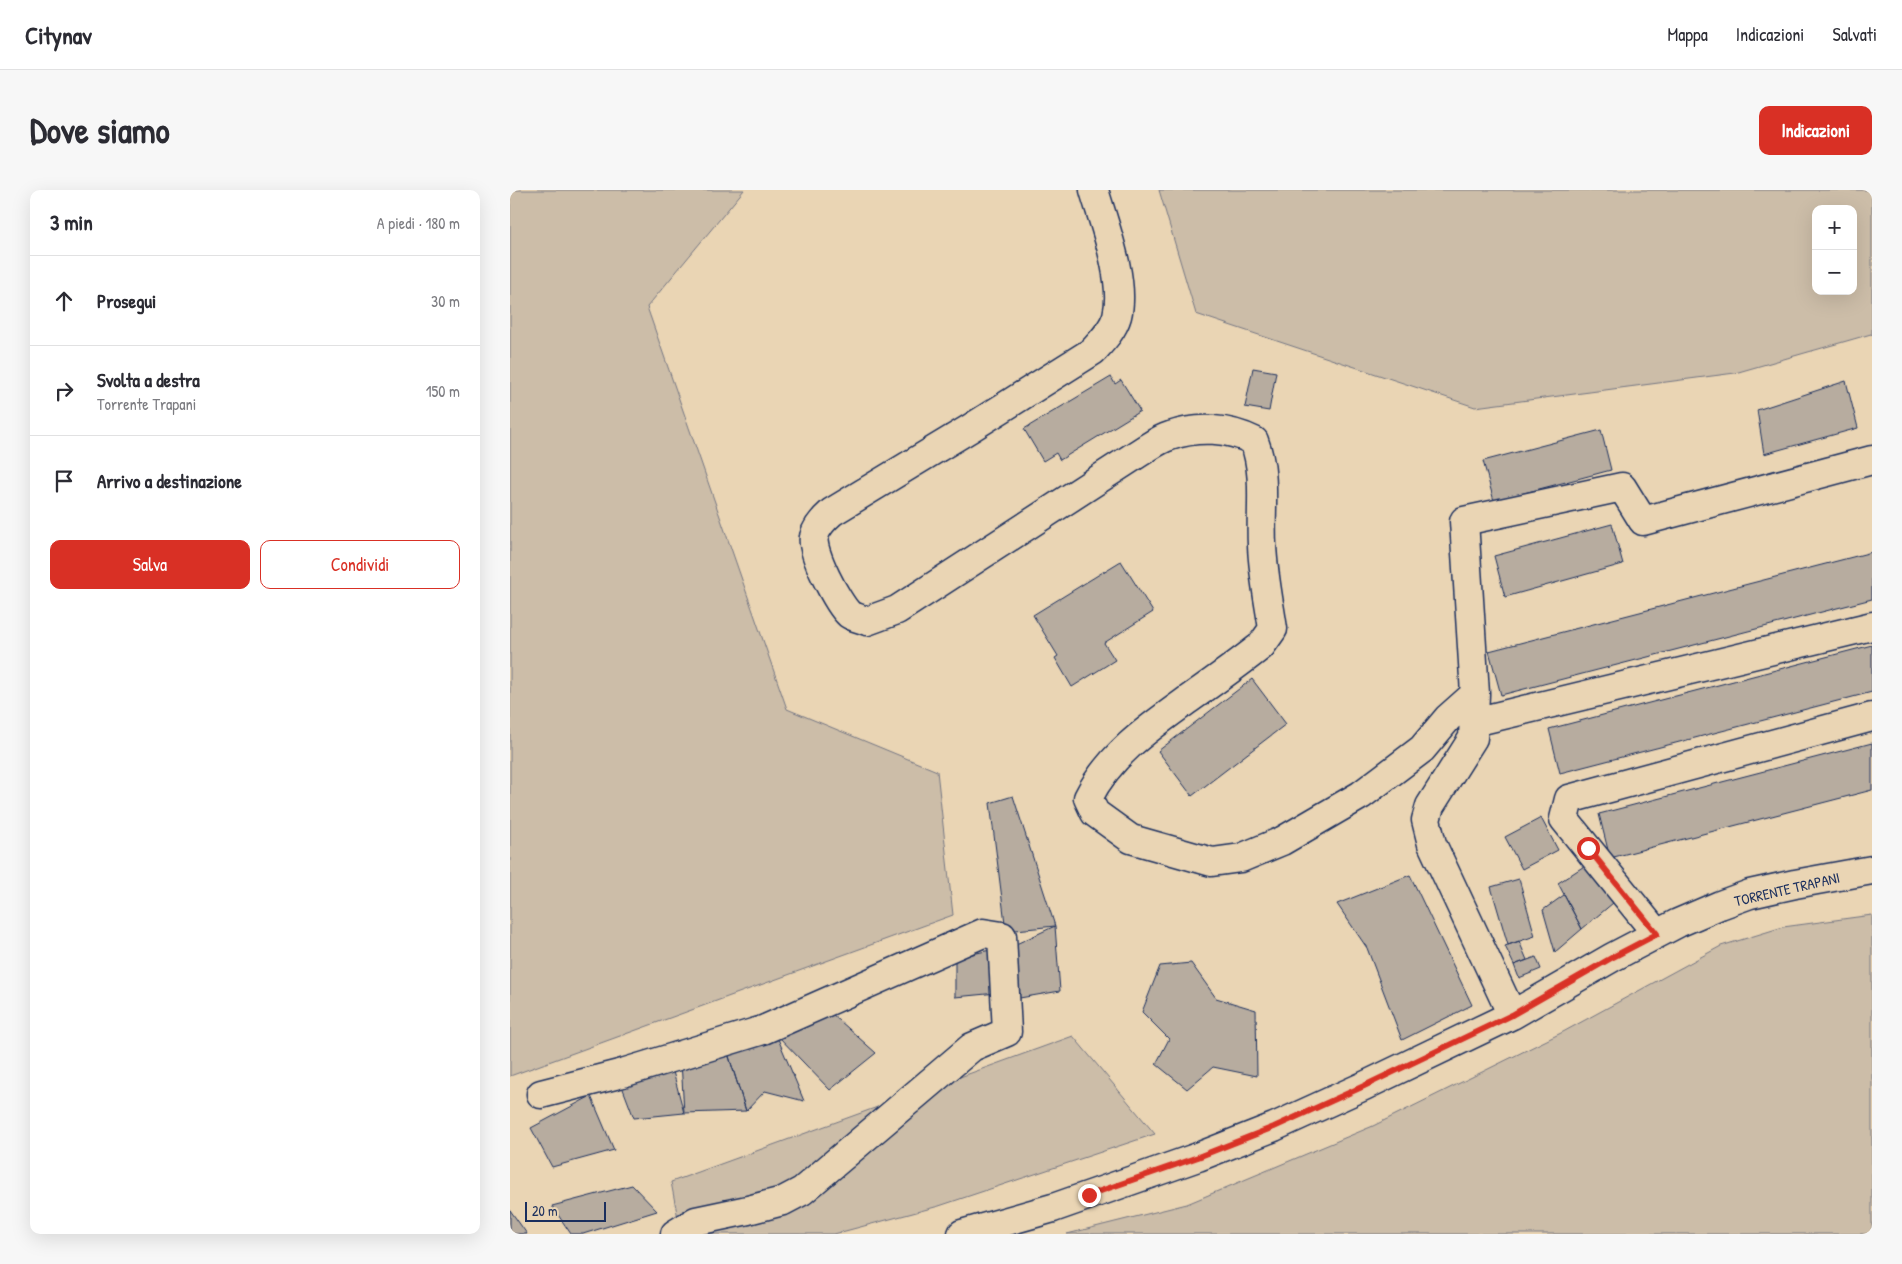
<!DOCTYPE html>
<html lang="it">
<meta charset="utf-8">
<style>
body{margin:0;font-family:"Patrick Hand",sans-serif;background:#f7f7f7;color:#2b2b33}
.controls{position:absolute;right:15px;top:15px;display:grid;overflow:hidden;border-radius:10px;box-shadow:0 5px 20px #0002}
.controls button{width:45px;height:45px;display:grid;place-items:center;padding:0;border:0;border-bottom:1px solid #e1e1e2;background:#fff;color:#2b2b33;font:25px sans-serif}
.scale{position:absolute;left:15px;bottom:12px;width:81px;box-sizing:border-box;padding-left:5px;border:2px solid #1b2f5e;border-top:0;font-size:14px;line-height:18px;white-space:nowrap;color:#1b2f5e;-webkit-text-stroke:4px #ead5b4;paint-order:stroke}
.stop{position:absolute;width:15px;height:15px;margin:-11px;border:4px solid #d93025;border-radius:50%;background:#fff}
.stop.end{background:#d93025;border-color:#fff;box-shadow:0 1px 5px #0008}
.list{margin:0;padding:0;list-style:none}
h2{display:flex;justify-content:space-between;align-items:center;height:65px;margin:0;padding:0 20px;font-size:21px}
h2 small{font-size:16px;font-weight:400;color:#7c7c81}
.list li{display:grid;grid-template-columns:32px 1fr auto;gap:15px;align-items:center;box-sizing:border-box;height:90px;padding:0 20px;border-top:1px solid #e1e1e2}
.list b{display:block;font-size:19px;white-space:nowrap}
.list p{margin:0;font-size:16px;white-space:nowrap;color:#7c7c81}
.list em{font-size:16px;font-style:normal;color:#7c7c81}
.actions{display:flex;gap:10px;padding:15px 20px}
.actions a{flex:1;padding:11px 0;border:1px solid #d93025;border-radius:10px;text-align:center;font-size:18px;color:#d93025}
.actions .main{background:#d93025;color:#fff}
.icon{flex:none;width:28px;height:28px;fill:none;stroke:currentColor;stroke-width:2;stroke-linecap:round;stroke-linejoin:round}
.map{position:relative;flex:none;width:1362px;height:1044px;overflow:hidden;border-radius:10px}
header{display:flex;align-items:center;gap:30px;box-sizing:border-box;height:70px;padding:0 25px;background:#fff;border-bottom:1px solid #e1e1e2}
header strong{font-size:24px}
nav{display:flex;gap:28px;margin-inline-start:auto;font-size:18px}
.intro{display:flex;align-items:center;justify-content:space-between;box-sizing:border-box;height:120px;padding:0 30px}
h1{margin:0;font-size:35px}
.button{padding:12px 22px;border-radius:10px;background:#d93025;color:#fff;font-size:18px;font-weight:700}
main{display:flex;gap:30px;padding:0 30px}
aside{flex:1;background:#fff;border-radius:10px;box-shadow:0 5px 20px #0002}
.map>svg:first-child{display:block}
.green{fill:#ccbda8;stroke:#747683;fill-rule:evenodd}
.building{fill:#b7ac9f;stroke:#1b2f5e}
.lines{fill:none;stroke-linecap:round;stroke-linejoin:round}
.minor-casing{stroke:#1b2f5e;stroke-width:31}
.minor{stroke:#ead5b4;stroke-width:28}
.route{stroke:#d93025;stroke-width:6}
.labels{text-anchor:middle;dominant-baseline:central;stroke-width:4;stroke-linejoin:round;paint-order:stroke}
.street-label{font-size:15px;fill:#1b2f5e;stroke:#ead5b4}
</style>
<header>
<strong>Citynav</strong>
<nav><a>Mappa</a><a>Indicazioni</a><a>Salvati</a></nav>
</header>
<div class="intro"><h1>Dove siamo</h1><a class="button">Indicazioni</a></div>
<main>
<aside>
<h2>3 min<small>A piedi · 180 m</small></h2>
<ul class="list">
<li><svg class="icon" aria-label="ahead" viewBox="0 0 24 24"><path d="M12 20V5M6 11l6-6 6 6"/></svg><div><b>Prosegui</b></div><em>30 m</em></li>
<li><svg class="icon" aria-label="right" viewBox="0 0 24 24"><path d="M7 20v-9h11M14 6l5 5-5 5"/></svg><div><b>Svolta a destra</b><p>Torrente Trapani</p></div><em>150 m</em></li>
<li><svg class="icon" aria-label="arrive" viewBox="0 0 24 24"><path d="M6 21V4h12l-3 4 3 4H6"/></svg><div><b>Arrivo a destinazione</b></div></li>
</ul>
<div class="actions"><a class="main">Salva</a><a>Condividi</a></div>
</aside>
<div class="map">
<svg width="1362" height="1044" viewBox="0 0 1362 1044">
<rect width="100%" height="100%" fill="#ead5b4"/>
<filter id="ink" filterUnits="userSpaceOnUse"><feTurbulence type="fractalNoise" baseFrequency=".02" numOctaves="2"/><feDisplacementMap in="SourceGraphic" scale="10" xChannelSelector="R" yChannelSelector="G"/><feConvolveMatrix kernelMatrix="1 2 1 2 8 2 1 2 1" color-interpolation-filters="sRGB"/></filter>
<g filter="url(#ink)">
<!-- green -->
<path class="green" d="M0,0H234L137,117L277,519L427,581L443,725L0,886Z
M649,0H1362V145L1361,144L1225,183L965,217L686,124ZM1306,19H1343V101H1306Z
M1362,725V1044H557L677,1014L863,936L1053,842L1211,756L1273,737Z
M563,846L645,944L429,1016L324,1044H171L161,992Z"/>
<!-- building -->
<path class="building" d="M743,178L766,182L759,221L735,217Z
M601,187L605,194L611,190L630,221L550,270L546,263L533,271L514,239Z
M1336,191L1348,238L1254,264L1247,220Z
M1091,240L1101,280L984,311L973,271Z
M1102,334L1113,374L995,407L984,366Z
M1362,362V409L991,505L979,461Z
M611,371L643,422L594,453L605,470L562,497L545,468L548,466L523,425Z
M1362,455V502L1050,583L1039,539Z
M742,489L776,534L682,606L648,561Z
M1362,553V600L1100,668L1089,624Z
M503,606L545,736L496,741L480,613Z
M1031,628L1048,660L1012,679L995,647Z
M1082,671L1103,713L1072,739L1048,693Z
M900,685L962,815L892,850L857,758L827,714Z
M1009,689L1025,746L998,755L981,697Z
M1054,705L1072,739L1045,762L1033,720Z
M545,736L550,801L504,809V755Z
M1009,751L1017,770L1004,775L995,756Z
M489,758L487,803L445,807V768Z
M1026,767L1031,779L1009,788L1004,775Z
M681,773L706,808L746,820L747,886L703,877L677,899L646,874L659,849L632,822L650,776Z
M321,823L366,863L320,900L266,844Z
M266,844L294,911L255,901L236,921L217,860Z
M217,860L236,921L174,923L171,871Z
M161,874L174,923L124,928L110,891Z
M81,906L104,960L42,977L21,938Z
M122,995L147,1021L73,1044H61L42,1016Z
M0,1020L17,1044H0Z"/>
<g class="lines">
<!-- minor casing -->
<g class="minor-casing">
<path id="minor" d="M584,0C594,34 616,91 607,126C603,140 592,151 583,161L459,239L322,322C314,329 306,337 304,347C300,361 328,414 339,424C343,427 352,429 357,431L387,420L629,263C639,257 649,249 660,246C688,236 719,238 744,251C757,285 750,320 752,355C753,383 759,412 763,439L751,456C727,475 703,492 679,509C640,537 600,564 578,608L585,623L621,649L702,672L731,668L772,651L851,605L912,559L938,528L965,504
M964,532L1362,436
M1147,744L1054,629L1059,609L1362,527
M1002,825L922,654L916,630L920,616L963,548L965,504L954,331L1112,297L1133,331L1362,270
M31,904L109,884L253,840L473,743L492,746L497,842L462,857L292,1001L273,1011L238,1020L186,1031L165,1044
M452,1044L543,1018L688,967L764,937L854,896L1002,825L1103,767L1168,733L1210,715L1240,704L1285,694L1362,680"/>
</g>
<!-- minor -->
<use href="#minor" class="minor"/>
</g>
</g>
<g class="lines" filter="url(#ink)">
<!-- route -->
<path class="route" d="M579,1005L688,967L764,937L854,896L1002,825L1103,767L1147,744L1078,658"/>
</g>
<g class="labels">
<!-- street labels -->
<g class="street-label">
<text transform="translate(1277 699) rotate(-13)">TORRENTE TRAPANI</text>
</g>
</g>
</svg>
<div class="controls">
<button>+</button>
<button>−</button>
</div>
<div class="scale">20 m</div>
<div class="stop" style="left:1078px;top:658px"></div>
<div class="stop end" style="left:579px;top:1005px"></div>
</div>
</main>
